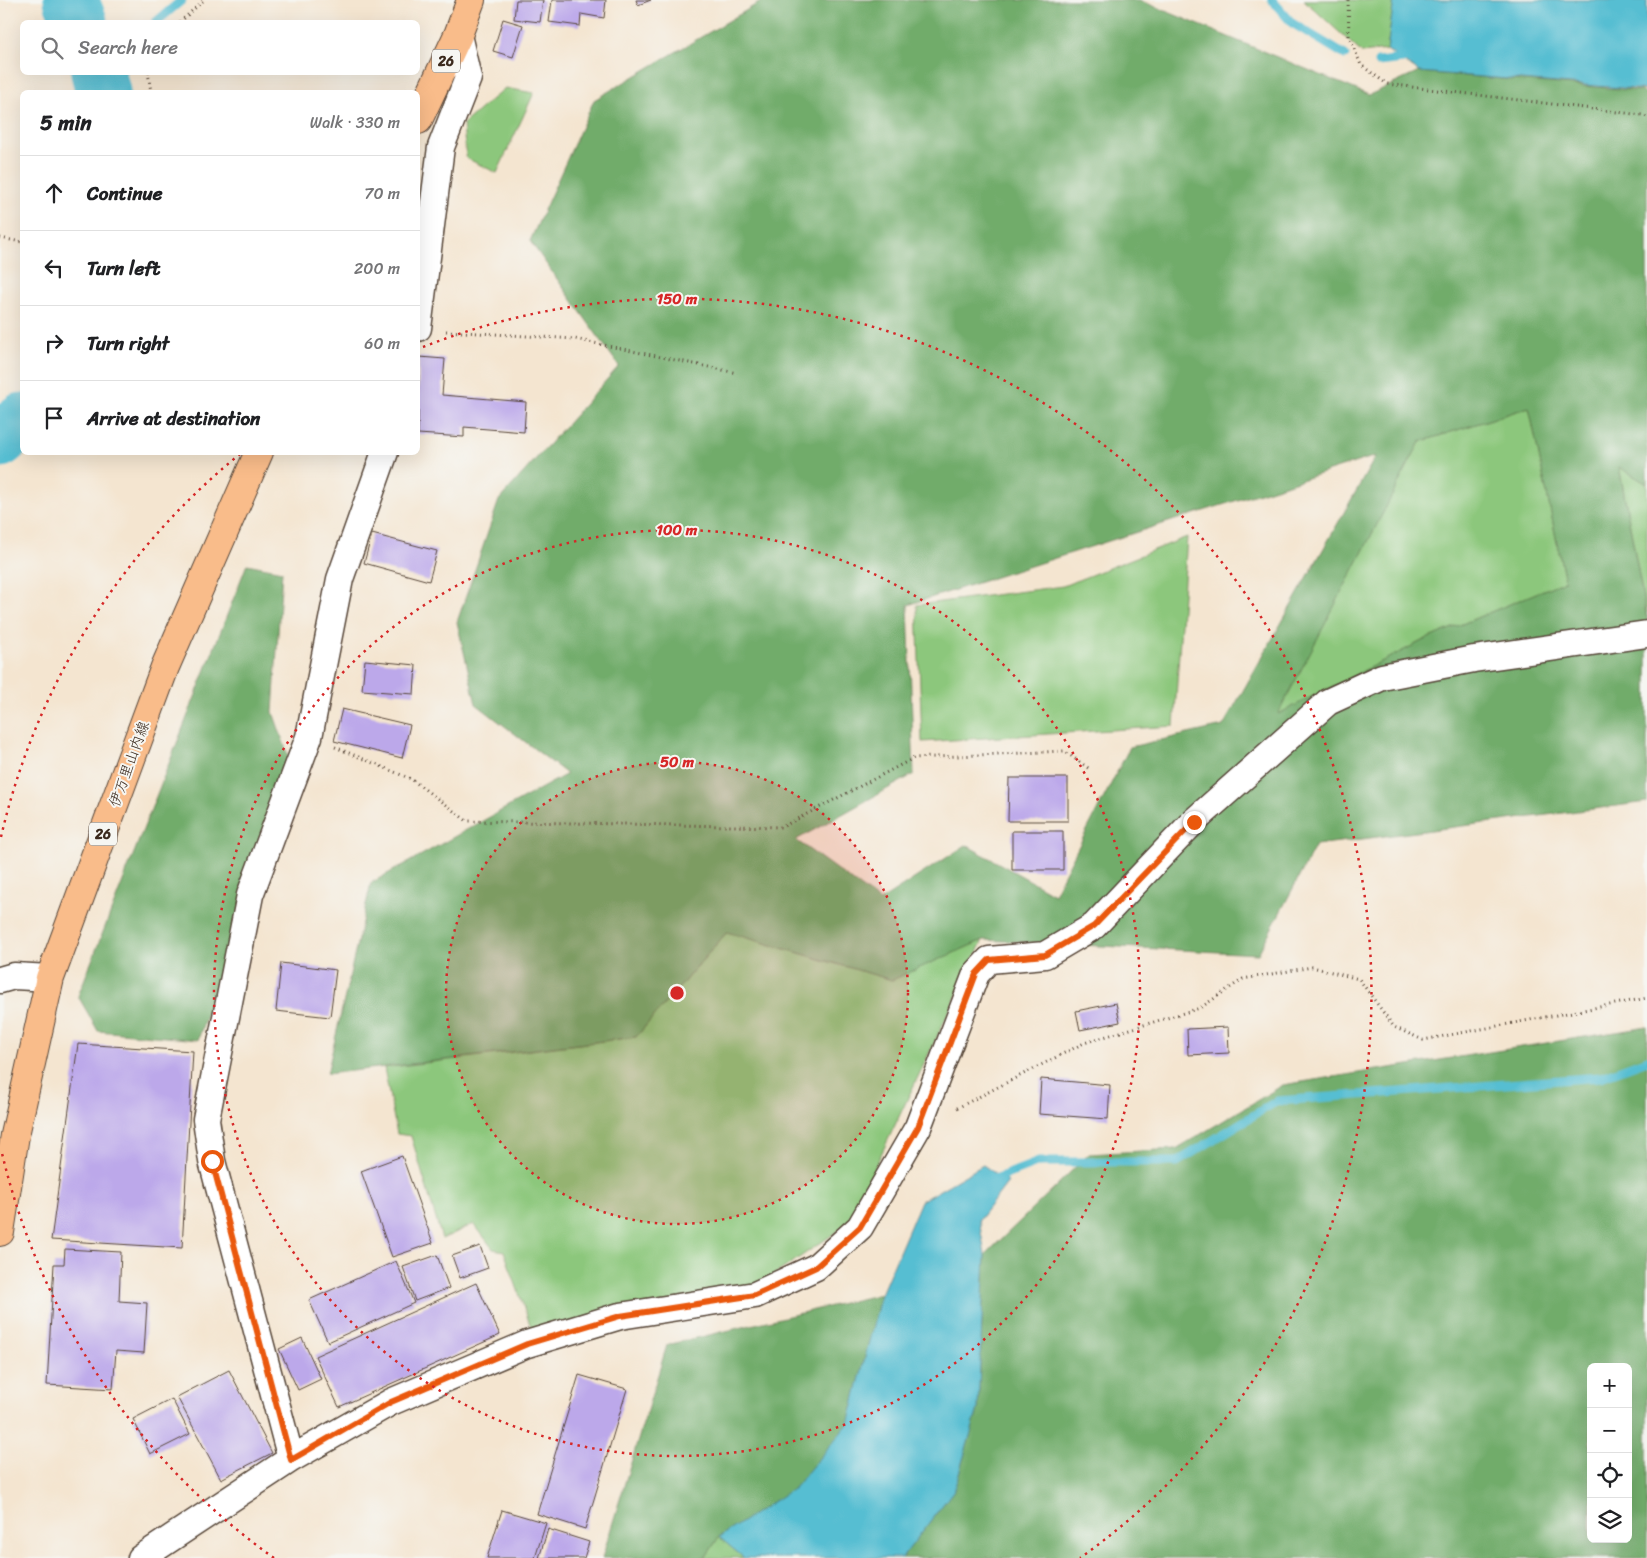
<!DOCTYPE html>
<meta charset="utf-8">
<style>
body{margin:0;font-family:Sriracha,"Klee One",sans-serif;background:#f6f6f6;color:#202124}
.controls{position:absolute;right:15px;bottom:15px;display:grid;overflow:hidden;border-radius:8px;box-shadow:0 5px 20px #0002}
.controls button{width:45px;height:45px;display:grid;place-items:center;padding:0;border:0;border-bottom:1px solid #e0e0e0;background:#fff;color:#202124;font:25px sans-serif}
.stop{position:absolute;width:15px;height:15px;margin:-11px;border:4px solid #ea580c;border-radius:50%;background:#fff}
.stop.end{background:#ea580c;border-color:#fff;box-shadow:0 1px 5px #0008}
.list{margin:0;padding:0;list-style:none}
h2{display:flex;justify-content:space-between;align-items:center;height:65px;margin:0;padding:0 20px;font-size:21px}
h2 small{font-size:16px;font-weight:400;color:#757577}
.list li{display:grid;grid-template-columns:32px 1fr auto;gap:15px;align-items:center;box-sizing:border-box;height:75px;padding:0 20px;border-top:1px solid #e0e0e0}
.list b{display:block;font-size:19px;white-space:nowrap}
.list em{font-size:16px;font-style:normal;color:#757577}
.icon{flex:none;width:28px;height:28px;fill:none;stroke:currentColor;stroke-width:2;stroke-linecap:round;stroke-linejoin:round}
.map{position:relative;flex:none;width:1647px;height:1558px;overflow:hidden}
.search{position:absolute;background:#fff;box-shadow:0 5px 20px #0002;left:20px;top:20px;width:400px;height:55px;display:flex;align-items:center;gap:12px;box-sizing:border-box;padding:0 18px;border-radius:8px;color:#757577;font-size:19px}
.panel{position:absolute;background:#fff;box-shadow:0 5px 20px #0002;left:20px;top:90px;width:400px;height:365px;border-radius:8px}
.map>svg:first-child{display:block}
.green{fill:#8cc77b;stroke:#64784c}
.forest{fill:#71ac6b;stroke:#566b44;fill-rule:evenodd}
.water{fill:#56bed2;stroke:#487478}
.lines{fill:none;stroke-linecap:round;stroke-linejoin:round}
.stream{stroke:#56bed2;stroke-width:9}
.river{stroke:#56bed2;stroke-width:55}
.building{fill:#bca8ea}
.street-casing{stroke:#574639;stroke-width:29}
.primary-casing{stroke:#574639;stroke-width:30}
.path{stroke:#574639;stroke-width:3;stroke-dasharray:1 4;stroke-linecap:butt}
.street{stroke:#fff;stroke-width:26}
.primary{stroke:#f9bc8a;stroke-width:28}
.route{stroke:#ea580c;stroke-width:6}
.ring{fill:none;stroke:#d62828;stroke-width:2.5;stroke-dasharray:2.5 5}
.labels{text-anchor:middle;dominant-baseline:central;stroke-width:4;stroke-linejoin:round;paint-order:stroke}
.shield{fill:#f6f6f2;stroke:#73675e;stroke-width:1}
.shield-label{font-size:14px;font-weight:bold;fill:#3b2a1e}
.street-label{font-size:15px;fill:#3b2a1e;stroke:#f6f6f2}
.centre{fill:#d62828;stroke:#f6f6f2;stroke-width:2.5}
.ring-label{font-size:15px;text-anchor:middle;font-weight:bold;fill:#d62828;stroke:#f6f6f2;stroke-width:4;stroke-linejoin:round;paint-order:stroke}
</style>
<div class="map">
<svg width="1647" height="1558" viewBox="0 0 1647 1558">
<rect width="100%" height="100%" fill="#f6f6f2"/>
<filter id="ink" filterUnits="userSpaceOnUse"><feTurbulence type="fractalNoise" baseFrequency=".02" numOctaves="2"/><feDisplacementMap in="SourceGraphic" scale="10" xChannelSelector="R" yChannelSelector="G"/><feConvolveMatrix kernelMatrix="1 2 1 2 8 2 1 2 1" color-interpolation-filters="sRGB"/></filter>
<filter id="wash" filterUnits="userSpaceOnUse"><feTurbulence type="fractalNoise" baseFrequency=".0096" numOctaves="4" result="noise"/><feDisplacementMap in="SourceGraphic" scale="20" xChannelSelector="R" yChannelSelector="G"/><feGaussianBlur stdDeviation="1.12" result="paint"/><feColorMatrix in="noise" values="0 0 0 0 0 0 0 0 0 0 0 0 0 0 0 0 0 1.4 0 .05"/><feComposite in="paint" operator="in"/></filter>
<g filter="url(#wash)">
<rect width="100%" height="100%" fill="#f4e5d0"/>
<!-- green -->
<path class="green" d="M1304,0H1394L1387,50L1362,53Z
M505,88L534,93L497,173L466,158L463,124Z
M1529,407L1565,581L1424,640L1277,715L1420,442Z
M1619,466L1647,484V619Z
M1187,537L1174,726L922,742L917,605L1063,586Z
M727,932L892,980L983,940L848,1224L761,1284L532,1330L504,1251L493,1249L474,1224L442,1239L411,1136L397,1134L384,1068L636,1037Z
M719,1537L744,1558H705Z"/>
<!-- forest -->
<path class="forest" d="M764,0H1139L1369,95L1419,72L1642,91L1647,94V484L1619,467L1647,619V802L1316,845L1258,954L983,940L892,980L727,932L636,1037L327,1074L371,883L567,774L476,704L457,622L499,500L619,366L530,241L594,100ZM1529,407L1565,581L1424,640L1278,714L1420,442ZM1376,456L1223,726L1130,747L1054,894L966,845L880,901L796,840L914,774L908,605Z
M247,564L282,571L273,712L291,764L198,1040L98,1031L78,996Z
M1647,1027V1558H902L954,1490L978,1409L985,1255L1089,1154L1176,1149L1283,1085ZM1591,1367H1628V1539H1591Z
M881,1294L848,1424L795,1488L719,1537L705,1558H602L667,1345Z"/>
<!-- water -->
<path class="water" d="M1394,0H1647V90L1419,72L1387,50Z
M983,1165L1008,1182L979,1220L985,1255L978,1409L954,1490L902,1558H744L719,1537L794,1488L848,1424L881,1294L921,1201Z"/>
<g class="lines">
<!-- stream -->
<path class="stream" d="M1272,0L1292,23L1345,55
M156,22L182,0
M1378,62L1403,59L1410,54
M101,81L106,72
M990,1181L1039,1162H1177L1277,1101L1601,1077L1647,1060"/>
<!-- river -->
<path class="river" d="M71,0L80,22
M98,72L103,92
M0,440L22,420"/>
</g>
<g id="blocks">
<!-- building -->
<path class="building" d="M516,0H543L540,22L514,19Z
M552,0H606L604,18L581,14L580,26L549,22Z
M636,0H651L638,5Z
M503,19L523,25L513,57L493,51Z
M419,357L445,359L442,395L526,402L524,432L464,427V437L418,434Z
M372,534L437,551L429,581L364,563Z
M365,660L416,665L414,694L362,690Z
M342,709L410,725L402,758L334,741Z
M1009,778H1068V821H1008Z
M1012,831H1063V870H1012Z
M281,963L336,970L330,1017L276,1011Z
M1116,1003L1120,1022L1080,1030L1076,1011Z
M1228,1027L1229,1053L1188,1055L1187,1029Z
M78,1044L193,1051L182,1248L51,1240Z
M1041,1079L1110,1085L1108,1119L1039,1114Z
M402,1156L433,1243L392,1257L361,1171Z
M480,1246L488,1268L460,1278L452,1256Z
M65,1249L121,1252L119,1301L147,1303L144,1353L116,1351L113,1389L47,1385L54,1264H64Z
M437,1255L449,1288L415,1301L403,1267Z
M396,1261L414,1303L328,1342L309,1300Z
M476,1283L500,1335L339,1407L315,1356Z
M302,1338L321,1379L298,1390L279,1349Z
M229,1370L272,1453L221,1479L177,1397Z
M579,1375L627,1389L585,1529L537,1514Z
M172,1399L190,1434L150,1454L133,1419Z
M502,1510L546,1523L535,1558H487Z
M548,1529L589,1542L584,1558H539Z"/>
</g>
</g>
<g filter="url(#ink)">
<use href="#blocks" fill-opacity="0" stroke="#574639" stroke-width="1"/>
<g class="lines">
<!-- street casing -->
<g class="street-casing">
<path id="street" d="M418,328L441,147L468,78L458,35
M0,980L14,976L50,978
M291,1459L212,1161L206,1119L250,895L309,737L340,579L385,452
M141,1558L291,1459L391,1402L527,1344L620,1316L755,1295L816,1267L860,1227L918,1127L976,974L989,960L1045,955L1094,926L1193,822L1328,702L1382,677L1474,659L1647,634"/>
</g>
<!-- primary casing -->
<g class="primary-casing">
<path id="primary" d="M418,120L458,35L471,0
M0,1232L15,1135L50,978L165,667L259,452"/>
</g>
<!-- path -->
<path class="path" d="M1348,0L1349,36L1361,65L1387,84L1642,115L1647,117
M180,22L204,0
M148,72L151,92
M0,238L22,242
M446,331L575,339L737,373
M335,747L411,779L467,821L782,827L914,758L1064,751L1091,770
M957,1108L1084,1043L1200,1008L1243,979L1312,967L1359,979L1394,1027L1423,1040L1647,998"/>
<!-- street -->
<use href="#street" class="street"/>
<!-- primary -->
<use href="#primary" class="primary"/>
</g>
</g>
<g class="lines" filter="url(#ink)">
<!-- route -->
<path class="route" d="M212,1161L291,1460L391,1402L527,1344L620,1316L755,1295L816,1267L860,1227L918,1127L976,974L989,960L1045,955L1094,926L1194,822"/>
</g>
<!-- distance rings -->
<circle cx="677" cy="993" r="231" fill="#d62828" fill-opacity=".12"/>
<g class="ring">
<circle cx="677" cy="993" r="231"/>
<circle cx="677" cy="993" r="463"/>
<path d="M274 1558A694 694 0 0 1 1 1149M1 837A694 694 0 0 1 240 454M423 347A694 694 0 0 1 1080 1558"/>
</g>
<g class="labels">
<!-- shield labels -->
<g class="shield">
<rect x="432" y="49.5" width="28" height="23" rx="4"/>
<rect x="89" y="822.5" width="28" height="23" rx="4"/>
</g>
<g class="shield-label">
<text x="446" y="61">26</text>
<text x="103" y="834">26</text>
</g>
<!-- street labels -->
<g class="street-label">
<text transform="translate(129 764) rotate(-70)">伊万里山内線</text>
</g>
</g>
<circle cx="677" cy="993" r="8" class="centre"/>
<g class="ring-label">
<text x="677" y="304">150 m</text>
<text x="677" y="535">100 m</text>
<text x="677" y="767">50 m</text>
</g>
</svg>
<div class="controls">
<button>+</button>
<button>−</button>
<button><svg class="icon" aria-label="locate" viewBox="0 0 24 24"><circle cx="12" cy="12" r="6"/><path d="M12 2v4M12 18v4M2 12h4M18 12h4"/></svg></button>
<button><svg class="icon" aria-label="layers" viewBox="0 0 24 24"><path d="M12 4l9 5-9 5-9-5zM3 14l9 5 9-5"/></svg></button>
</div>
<div class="stop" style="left:212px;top:1161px"></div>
<div class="stop end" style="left:1194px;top:822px"></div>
<div class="search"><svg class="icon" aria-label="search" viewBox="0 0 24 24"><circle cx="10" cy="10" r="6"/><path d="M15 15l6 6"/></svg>Search here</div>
<section class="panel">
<h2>5 min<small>Walk · 330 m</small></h2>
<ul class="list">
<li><svg class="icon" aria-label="ahead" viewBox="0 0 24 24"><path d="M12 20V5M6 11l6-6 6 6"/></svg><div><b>Continue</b></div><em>70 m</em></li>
<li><svg class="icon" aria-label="left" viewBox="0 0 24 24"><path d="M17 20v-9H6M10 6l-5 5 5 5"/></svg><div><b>Turn left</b></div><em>200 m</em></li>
<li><svg class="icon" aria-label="right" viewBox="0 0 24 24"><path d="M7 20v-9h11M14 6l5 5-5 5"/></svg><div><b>Turn right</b></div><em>60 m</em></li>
<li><svg class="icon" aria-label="arrive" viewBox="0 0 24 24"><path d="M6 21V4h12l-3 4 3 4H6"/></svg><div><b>Arrive at destination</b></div></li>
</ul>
</section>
</div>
